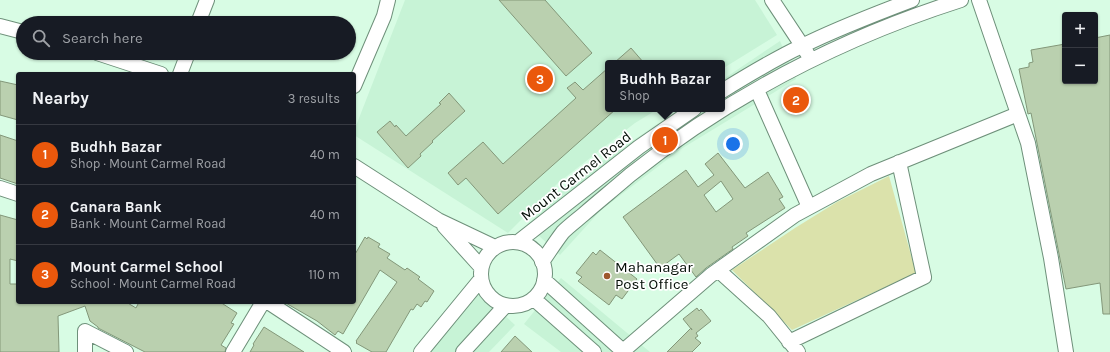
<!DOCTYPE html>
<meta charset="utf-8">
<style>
body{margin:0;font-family:Karla,sans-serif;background:#20242c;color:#f1f3f6}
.controls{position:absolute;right:12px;top:12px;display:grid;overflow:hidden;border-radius:4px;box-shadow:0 1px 3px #0004}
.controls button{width:36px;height:36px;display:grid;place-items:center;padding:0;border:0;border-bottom:1px solid #363941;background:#171b24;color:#f1f3f6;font:20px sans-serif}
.you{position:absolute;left:733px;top:144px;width:14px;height:14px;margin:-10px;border:3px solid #fff;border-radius:50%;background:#1a73e8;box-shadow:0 0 0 6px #1a73e833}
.badge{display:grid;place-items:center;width:26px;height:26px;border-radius:50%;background:#ea580c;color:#fff;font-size:13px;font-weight:700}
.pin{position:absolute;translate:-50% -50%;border:2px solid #fff;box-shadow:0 1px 4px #0006}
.popup{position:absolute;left:605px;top:60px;width:120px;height:52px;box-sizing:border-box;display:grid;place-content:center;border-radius:4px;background:#171b24;filter:drop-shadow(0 1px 3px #0005);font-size:13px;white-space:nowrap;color:#9ea1a6}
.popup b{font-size:15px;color:#f1f3f6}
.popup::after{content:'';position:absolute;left:50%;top:100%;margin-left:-8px;border:8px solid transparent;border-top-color:#171b24}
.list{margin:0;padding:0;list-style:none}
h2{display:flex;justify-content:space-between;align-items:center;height:52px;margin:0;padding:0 16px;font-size:17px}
h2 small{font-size:13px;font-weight:400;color:#9ea1a6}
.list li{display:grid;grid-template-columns:26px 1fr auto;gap:12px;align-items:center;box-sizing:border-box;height:60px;padding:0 16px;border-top:1px solid #363941}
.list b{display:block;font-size:15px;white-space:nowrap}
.list p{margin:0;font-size:13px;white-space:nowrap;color:#9ea1a6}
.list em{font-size:13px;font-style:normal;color:#9ea1a6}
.icon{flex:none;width:22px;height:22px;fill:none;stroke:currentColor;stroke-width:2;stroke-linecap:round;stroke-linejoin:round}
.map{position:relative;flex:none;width:1110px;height:352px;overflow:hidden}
.search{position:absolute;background:#171b24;box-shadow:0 1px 3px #0004;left:16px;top:16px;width:340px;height:44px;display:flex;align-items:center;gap:10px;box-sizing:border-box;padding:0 14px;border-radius:22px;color:#9ea1a6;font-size:15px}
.panel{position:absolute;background:#171b24;box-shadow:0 1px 3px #0004;left:16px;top:72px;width:340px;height:232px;border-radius:4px}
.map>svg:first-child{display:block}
.built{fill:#c7f3d6}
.green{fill:#dbe2ab}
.building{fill:#bad0af;stroke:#839779;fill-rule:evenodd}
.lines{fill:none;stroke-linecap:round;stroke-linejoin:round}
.minor-casing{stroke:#6e907a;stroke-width:16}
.minor{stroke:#fff;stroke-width:14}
.poi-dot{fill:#9e582e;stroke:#fff;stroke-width:1.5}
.labels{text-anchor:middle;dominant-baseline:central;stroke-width:3.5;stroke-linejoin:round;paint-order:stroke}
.street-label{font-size:15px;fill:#040f07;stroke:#fff}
.poi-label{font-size:15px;fill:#040f07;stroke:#fff;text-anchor:start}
</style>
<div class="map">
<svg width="1110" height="352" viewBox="0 0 1110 352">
<rect width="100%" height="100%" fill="#d8fce4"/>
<!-- built -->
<path class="built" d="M405,0H755L777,35L722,69V63H608V109H658L635,123L558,183L508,233L354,135V131Z
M780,41L796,79L681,149L601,210L560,255L527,225L568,184L680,109H722V80Z
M561,278L650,352H561L524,324Z
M471,284L515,325L489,352H413Z"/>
<!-- green -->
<path class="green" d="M889,176L916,273L792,330L732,270L795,228L837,202Z"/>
<!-- building -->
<path class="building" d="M499,0H545L592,53L566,76Z
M1110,35V314H1103L1100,283L1066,289L1031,113L1028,114L1019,69L1029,67V63L1033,62L1031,50L1065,44V81H1095V38Z
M631,48L644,63H614Z
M608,68V109H616L498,214L466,178L458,185L448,173L483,142L503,164L576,98L567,88L575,82L583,90Z
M0,81L18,85V120L0,115Z
M449,93L465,111L432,141L433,142L420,154L421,156L408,168L377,132L390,121L395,127L396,125L406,136L441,104L439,103Z
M0,135L18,141V184L0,178Z
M718,153L745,188L768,172L783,197L779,199L785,208L746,233L748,236L732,247L733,249L706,268L696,277L679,254L660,268L623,217L686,170L698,187L714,175L705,164ZM721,181L733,199L716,212L704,195Z
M0,215L18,220V261L10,259V284H18V302H126L136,308L139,302H220L237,313L231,323L234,324L221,345L226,348L225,352H145L98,328V327L90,321L85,306L58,316L59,352H0Z
M365,237L367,239L368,237L380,244L378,247L390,254L387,258L405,270L407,268L420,277L418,279L434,291L427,302L425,301L421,307L417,304L413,310L411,309L386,352H372L356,343L357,342L356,341L397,282L380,270L343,334L338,331L335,335L317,321L284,302H354V256Z
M600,250L637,279L622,299L616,295L609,305L578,281L582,277L576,273L593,252L596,255Z
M697,308L699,311L701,309L711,321L696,333L698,336L695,338L701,343L692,352H667L691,328L692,330L683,319Z
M264,327L304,352H250L254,345L253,344Z
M515,336L532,352H501Z"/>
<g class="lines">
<!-- minor casing -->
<g class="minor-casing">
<path id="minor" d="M772,0L807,53
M979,0L1028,143L1051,258L1066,352
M198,23L207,0
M0,26L23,32
M97,53L161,74
M180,74L188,53
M354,86L384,16L388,0
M757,90L809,207
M722,91C748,75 774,59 802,46C838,28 875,14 912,0
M354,166L438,220L495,247
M0,188L18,194
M444,226L481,267
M518,242L639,147L694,109
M481 274a32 32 0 1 1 64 0a32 32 0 1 1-64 0Z
M542,262C549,252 556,241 563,232C569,226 577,220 584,214C599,201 615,188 630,175C728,97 842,38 961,0
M718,270L769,316L798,352
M544,280L624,352
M534,299L594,352
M268,302L344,352
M789,342L924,277L899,162
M623,351L711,275L795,215L871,174L1018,114
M85,352V331L126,352
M233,352L263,302
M421,352L481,279
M463,352L505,306"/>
</g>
<!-- minor -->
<use href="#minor" class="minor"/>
</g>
<!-- markers -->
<circle class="poi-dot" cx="607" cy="276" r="4"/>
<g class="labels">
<!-- street labels -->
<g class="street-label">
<text transform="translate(576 176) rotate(-38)">Mount Carmel Road</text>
</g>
<!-- poi labels -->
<g class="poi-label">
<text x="615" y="267">Mahanagar<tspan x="615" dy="17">Post Office</tspan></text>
</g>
</g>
</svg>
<div class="controls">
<button>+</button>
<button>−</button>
</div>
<div class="you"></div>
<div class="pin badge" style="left:665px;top:140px">1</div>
<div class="popup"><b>Budhh Bazar</b>Shop</div>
<div class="pin badge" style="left:796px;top:100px">2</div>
<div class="pin badge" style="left:540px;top:79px">3</div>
<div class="search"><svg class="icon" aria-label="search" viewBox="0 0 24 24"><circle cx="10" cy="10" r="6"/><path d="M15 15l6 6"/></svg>Search here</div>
<section class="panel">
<h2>Nearby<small>3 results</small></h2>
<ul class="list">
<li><span class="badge">1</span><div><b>Budhh Bazar</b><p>Shop · Mount Carmel Road</p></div><em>40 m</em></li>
<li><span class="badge">2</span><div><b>Canara Bank</b><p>Bank · Mount Carmel Road</p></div><em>40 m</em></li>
<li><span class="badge">3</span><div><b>Mount Carmel School</b><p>School · Mount Carmel Road</p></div><em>110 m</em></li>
</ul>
</section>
</div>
